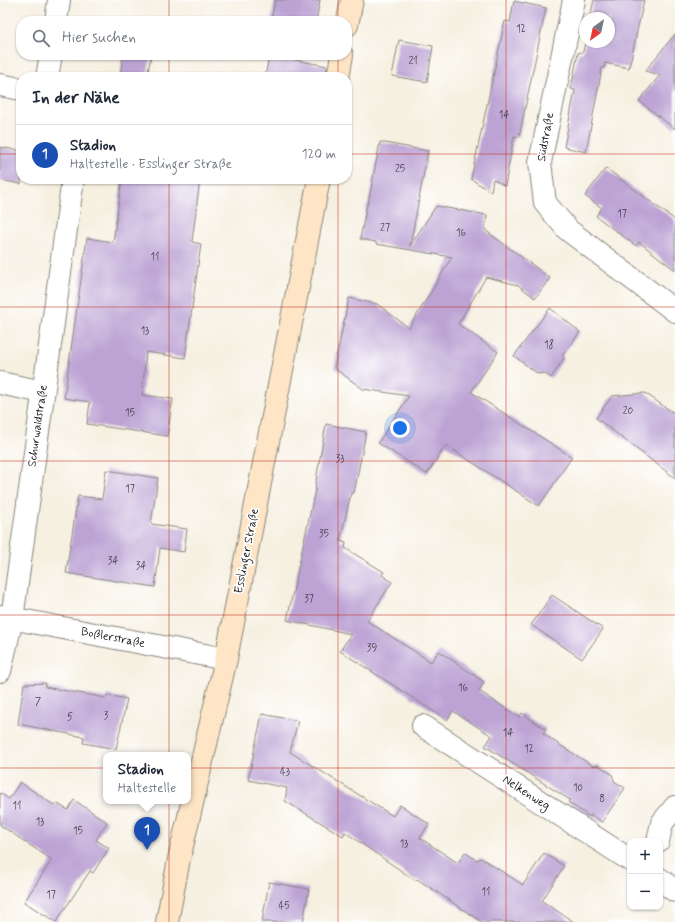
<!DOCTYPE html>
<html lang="de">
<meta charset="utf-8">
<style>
body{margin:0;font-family:Mynerve,sans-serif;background:#f6f6f7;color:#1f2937}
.controls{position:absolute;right:12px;bottom:12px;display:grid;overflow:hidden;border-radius:8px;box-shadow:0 1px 3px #0004}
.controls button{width:36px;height:36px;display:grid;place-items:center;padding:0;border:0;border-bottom:1px solid #e0e1e3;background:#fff;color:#1f2937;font:20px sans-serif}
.compass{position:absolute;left:579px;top:12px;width:36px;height:36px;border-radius:50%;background:#fff;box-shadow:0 1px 3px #0004;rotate:213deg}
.you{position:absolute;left:400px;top:428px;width:14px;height:14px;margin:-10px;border:3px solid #fff;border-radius:50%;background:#1a73e8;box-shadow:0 0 0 6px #1a73e833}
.badge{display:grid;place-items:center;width:26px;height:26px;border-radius:50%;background:#1a73e8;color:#fff;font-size:13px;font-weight:700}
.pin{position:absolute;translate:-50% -33px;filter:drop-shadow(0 1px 2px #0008)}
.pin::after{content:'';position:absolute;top:21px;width:14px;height:12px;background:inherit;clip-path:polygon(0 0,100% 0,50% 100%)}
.popup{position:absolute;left:103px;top:752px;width:88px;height:52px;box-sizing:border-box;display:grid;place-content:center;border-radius:8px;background:#fff;filter:drop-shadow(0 1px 3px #0005);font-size:13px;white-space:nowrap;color:#747a83}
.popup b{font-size:15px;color:#1f2937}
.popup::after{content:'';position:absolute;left:50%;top:100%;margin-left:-8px;border:8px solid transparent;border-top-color:#fff}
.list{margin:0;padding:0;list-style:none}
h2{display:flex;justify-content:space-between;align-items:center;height:52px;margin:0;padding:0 16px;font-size:17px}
h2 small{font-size:13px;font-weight:400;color:#747a83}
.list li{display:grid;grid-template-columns:26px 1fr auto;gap:12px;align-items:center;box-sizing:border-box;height:60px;padding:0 16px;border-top:1px solid #e0e1e3}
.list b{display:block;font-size:15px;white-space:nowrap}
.list p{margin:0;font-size:13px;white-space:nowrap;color:#747a83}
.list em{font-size:13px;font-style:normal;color:#747a83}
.icon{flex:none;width:22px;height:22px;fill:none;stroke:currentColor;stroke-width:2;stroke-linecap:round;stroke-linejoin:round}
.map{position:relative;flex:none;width:675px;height:922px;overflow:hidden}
.search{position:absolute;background:#fff;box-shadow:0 1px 3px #0004;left:16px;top:16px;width:336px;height:44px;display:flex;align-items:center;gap:10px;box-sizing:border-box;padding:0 14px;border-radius:16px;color:#747a83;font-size:15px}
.panel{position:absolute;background:#fff;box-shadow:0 1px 3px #0004;left:16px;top:72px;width:336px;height:112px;border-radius:16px}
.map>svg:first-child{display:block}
.building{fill:#bca3d4}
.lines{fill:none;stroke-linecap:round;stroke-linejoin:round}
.minor-casing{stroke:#89867e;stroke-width:24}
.secondary-casing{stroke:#89867e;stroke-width:24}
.minor{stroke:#fff;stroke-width:22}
.secondary{stroke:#fde5c5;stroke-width:22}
.grid{fill:none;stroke:#c8321e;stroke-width:1;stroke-opacity:0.55}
.labels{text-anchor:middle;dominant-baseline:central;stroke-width:3.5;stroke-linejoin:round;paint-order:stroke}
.number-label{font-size:10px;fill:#443e4a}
.street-label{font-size:12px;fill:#1c1c1c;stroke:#fff}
</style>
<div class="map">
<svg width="675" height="922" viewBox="0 0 675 922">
<rect width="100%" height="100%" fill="#fff"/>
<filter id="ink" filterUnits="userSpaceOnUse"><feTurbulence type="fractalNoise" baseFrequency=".025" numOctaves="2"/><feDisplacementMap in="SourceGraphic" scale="8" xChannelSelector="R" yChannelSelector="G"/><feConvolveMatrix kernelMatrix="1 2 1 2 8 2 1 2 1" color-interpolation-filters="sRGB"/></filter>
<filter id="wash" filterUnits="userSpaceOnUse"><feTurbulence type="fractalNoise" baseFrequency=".012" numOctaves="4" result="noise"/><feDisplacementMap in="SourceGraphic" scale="16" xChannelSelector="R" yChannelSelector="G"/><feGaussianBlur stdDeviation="0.9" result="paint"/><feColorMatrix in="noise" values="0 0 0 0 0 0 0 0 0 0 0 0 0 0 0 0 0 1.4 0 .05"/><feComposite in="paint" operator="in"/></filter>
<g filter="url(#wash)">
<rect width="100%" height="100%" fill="#f6f0e1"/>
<g id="blocks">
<!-- building -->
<path class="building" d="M275,0H320L316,21H271Z
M594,0H644L629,68L605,63L604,68H602L586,152L564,147L575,90L571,89L578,53L583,52L585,42H609V18H590Z
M514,1L546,8L519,137L514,136L505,186L493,179L491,192L471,179L505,21L510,22Z
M675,34V129L639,101L660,75L645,71Z
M399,40L433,46L427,82L392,76Z
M123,55H151L147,77H120Z
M269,55L327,66L326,77H265Z
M380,142L428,151L410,246L436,206L487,215L485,230L550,278L535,298L518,285L486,277L458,324L498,352L471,392L572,457L539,506L446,445L427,474L378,443L409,396L363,389L334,368L349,298L377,304L409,328L452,257L376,244V242L360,239L367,204H368Z
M0,147L21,151V184L0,180Z
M606,168L675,220V270L639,242L636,246L596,216L602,208L585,196Z
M122,179H200L192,242L201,244L185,358L146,352L142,395L173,399L167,436L87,424L90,402L64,398L87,238L113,242Z
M550,308L580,332L562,356L564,358L551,378L544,373L538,374L514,356Z
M645,393L675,414V478L596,418L612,396Z
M326,424L366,432L354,493H351L340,541L346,543L345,548L384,572L382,575L392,582L367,621L431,662L439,651L484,682L479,691L519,717L522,713L532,720L546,729L543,733L552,740L593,766L598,765L612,774L614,781L625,788L602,822L591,815L590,817L568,802L570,800L485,746L492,736L453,711L447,720L340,651L351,634L287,620L316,486H315Z
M106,470L158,478L151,524L187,529L184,552L160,548L155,587L66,573L78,496L102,499Z
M552,595L603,629L582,659L531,625Z
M46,683L45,687L106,698L107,695L127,699L116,749L83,743L84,737L18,724L24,684Z
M262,714L298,721L290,752L393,816L400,805L429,824L420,838L458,863L465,852L476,860L481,858L523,885L544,853L564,866L542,901L574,922H482L417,879L416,881L345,832L343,836L285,801L287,788L248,780Z
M20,782L55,806L56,803L68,810L74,800L107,822L96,840L109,848L93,873L90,871L56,922L24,902L52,860L0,825V793L9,799Z
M269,882L309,889L303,922H262Z"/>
</g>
</g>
<g filter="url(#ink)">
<use href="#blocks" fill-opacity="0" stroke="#89867e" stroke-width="1"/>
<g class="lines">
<!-- minor casing -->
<g class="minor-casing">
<path id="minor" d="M574,0L540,162L545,203L568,230L675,311
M56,21L59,0
M47,77L51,55
M0,85L21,89
M0,383L43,392
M0,616L226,659
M0,671L12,619L73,179
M423,726L630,860
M658,841L662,823L675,807
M660,879L675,891"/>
</g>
<!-- secondary casing -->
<g class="secondary-casing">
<path id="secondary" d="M347,25L352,0
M338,77L342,55
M167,922L179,859L226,659L319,179"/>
</g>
<!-- minor -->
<use href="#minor" class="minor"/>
<!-- secondary -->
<use href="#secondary" class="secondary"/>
</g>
</g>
<!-- grid -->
<path class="grid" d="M169,0V21M338,0V21M506,0V922M169,55V77M338,55V77M0,154H21M347,154H675M169,179V922M338,179V922M0,307H675M0,461H675M0,615H675M0,768H675"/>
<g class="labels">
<!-- number labels -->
<g class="number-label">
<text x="521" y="29">12</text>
<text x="413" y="61">21</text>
<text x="504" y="115">14</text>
<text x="400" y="169">25</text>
<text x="622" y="214">17</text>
<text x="385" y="228">27</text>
<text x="461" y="233">16</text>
<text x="155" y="257">11</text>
<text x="145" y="331">13</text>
<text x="549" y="345">18</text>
<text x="628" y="411">20</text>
<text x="130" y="413">15</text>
<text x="340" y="459">33</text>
<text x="130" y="489">17</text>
<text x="324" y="534">35</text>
<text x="113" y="561">34</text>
<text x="141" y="566">34</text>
<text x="309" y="599">37</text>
<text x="372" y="648">39</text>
<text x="463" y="688">16</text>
<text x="38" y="702">7</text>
<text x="106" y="716">3</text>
<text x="70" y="717">5</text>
<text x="508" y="733">14</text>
<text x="529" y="749">12</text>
<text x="285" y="772">43</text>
<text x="578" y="788">10</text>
<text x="602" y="799">8</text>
<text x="17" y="806">11</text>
<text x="40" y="822">13</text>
<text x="78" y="831">15</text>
<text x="404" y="844">13</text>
<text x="486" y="892">11</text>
<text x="51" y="895">17</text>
<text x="284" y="906">45</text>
</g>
<!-- street labels -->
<g class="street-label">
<text transform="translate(546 137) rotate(-80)">Südstraße</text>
<text transform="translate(38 426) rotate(-82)">Schurwaldstraße</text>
<text transform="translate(247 551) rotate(-79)">Esslinger Straße</text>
<text transform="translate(113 638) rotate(11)">Boßlerstraße</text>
<text transform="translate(526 793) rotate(33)">Nelkenweg</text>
</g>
</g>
</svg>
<div class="controls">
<button>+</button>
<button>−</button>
</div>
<svg class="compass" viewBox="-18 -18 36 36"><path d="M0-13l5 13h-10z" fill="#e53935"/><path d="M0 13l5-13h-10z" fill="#747a83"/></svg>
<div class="you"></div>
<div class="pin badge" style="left:147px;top:850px;background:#1a4fb4">1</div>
<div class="popup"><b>Stadion</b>Haltestelle</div>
<div class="search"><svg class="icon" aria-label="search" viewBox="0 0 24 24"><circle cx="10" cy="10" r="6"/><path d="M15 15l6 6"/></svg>Hier suchen</div>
<section class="panel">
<h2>In der Nähe<small></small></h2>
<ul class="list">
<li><span class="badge" style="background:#1a4fb4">1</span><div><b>Stadion</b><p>Haltestelle · Esslinger Straße</p></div><em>120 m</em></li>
</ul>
</section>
</div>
